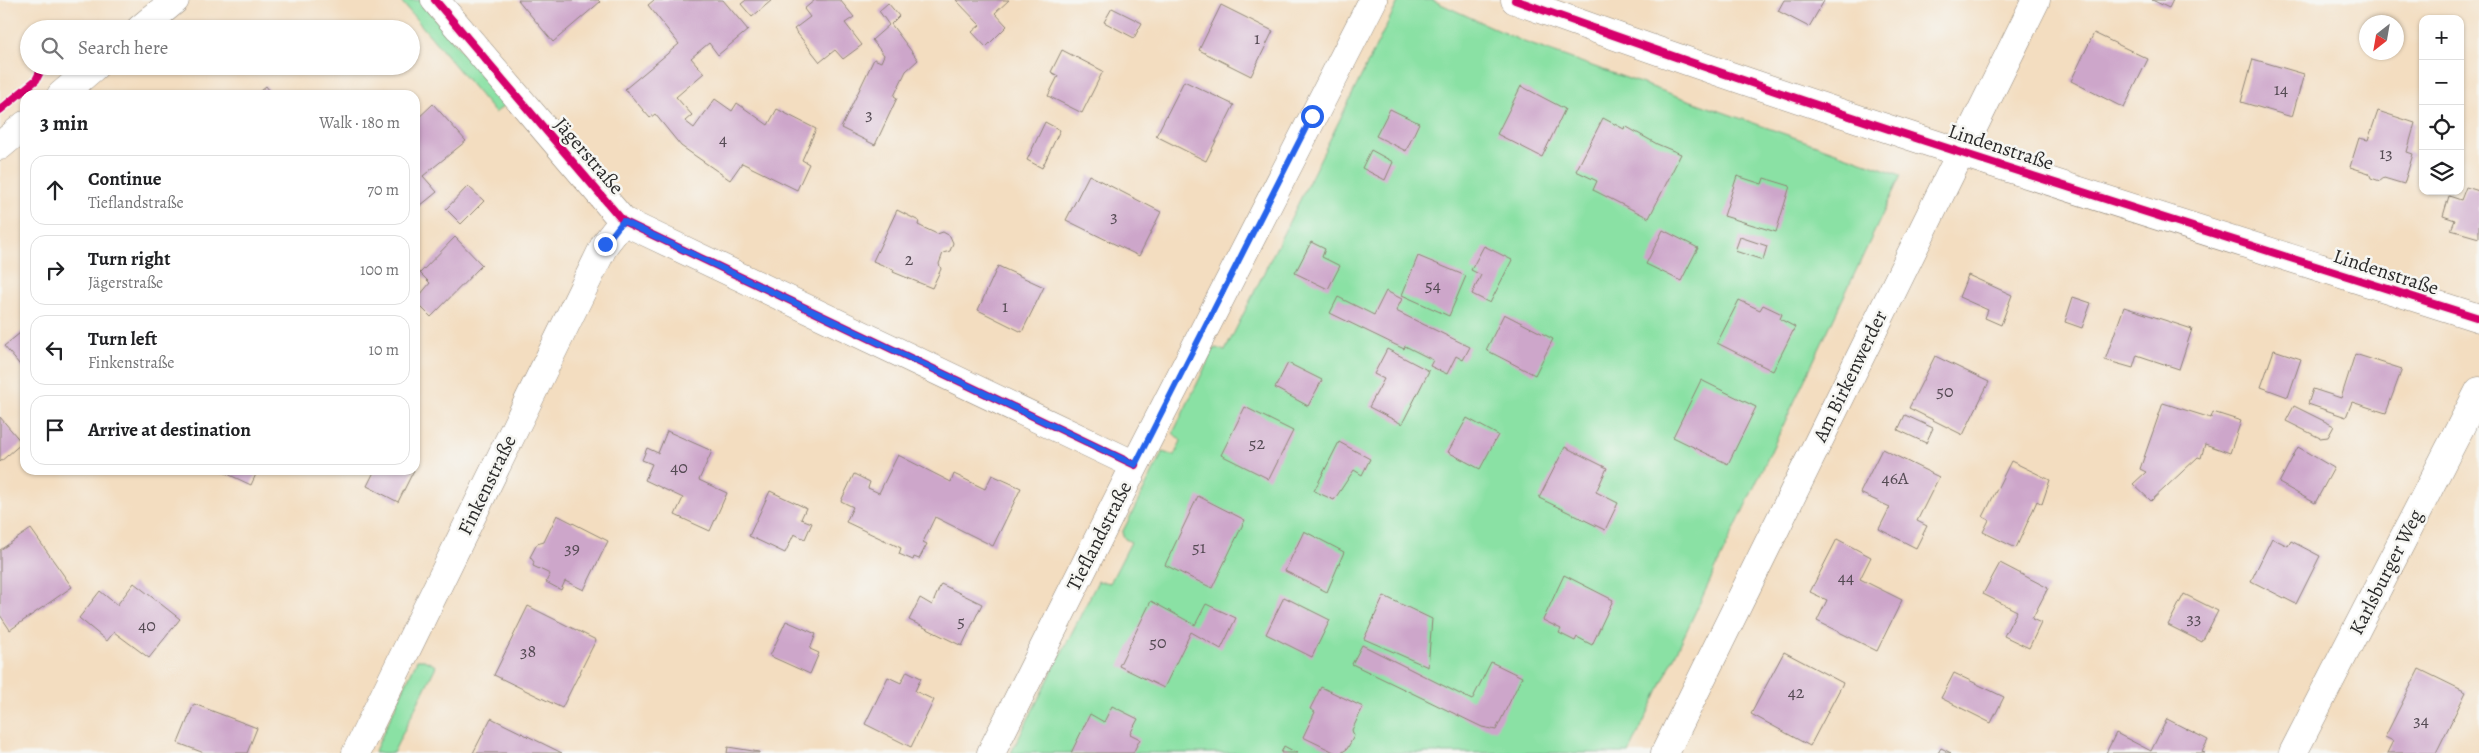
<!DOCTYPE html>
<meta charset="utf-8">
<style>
body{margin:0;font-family:Alegreya,serif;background:#f2f2f2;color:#202124}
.controls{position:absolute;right:15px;top:15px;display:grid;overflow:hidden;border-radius:10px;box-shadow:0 1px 4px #0004}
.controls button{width:45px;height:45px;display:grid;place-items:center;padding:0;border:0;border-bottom:1px solid #e0e0e0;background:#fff;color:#202124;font:25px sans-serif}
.compass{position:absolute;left:2359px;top:15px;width:45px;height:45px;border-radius:50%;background:#fff;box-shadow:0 1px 4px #0004;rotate:211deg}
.stop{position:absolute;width:15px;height:15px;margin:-11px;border:4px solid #2563eb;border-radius:50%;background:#fff}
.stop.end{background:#2563eb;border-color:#fff;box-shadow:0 1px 5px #0008}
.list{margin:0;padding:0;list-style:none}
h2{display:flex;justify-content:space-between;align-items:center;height:65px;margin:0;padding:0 20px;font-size:21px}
h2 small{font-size:16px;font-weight:400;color:#757577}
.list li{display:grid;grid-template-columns:32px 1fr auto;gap:15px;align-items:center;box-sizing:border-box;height:70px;margin:0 10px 10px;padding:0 10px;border:1px solid #e0e0e0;border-radius:15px}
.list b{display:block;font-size:19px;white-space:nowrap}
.list p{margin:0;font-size:16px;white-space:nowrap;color:#757577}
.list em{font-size:16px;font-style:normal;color:#757577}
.icon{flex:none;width:28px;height:28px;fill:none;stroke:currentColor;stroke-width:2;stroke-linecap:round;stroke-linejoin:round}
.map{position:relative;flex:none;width:2479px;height:753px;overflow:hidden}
.search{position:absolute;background:#fff;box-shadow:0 1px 4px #0004;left:20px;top:20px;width:400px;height:55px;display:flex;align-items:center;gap:12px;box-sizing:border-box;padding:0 18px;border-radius:28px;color:#757577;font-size:19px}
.panel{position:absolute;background:#fff;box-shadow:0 1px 4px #0004;left:20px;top:90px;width:400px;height:385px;border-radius:15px}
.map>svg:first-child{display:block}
.green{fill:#8ae1a4;stroke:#5a8668}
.building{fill:#cda6ca}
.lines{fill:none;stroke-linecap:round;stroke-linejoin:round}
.minor-casing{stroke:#8f8476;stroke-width:29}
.tertiary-casing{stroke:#8f8476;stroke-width:29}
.secondary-casing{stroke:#8f8476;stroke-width:29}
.minor{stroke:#fff;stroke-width:28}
.tertiary{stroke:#fff;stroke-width:28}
.secondary{stroke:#fff;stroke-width:28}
.cycleway-casing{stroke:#f6f6f2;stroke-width:11}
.cycleway{stroke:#d6006c;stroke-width:8}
.route{stroke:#2563eb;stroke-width:6}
.labels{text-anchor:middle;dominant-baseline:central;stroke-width:5;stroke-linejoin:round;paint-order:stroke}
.number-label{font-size:18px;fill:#544a53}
.street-label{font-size:20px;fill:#2b2b2b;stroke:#f6f6f2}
</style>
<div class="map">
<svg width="2479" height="753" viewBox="0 0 2479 753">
<rect width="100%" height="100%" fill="#f6f6f2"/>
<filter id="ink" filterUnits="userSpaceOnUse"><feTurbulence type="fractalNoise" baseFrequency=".02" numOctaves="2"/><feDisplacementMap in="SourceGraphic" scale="10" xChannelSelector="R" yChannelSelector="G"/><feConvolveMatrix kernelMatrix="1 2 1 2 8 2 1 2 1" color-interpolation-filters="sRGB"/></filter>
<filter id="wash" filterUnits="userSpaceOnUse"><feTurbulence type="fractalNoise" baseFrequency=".0096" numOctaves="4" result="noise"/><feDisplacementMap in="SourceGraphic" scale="20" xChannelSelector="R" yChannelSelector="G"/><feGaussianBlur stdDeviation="1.12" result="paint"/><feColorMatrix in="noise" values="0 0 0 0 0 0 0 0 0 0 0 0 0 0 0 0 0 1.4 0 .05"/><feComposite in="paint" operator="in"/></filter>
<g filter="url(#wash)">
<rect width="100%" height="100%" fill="#f3ddc0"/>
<!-- green -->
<path class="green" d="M400,0H420L505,105L495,113Z
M1399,0H1432L1524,42L1901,175L1629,753H1011L1098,581L1110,583L1131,542L1125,539L1122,533L1163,452L1174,456L1181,441L1173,433L1214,349L1216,348L1225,351Z
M417,660H424L436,666L393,753H374Z"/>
<g id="blocks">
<!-- building -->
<path class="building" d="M518,0H598L600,2L553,42Z
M654,0H723L748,30L718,55L709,43L691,58L704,73L676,97L692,115L685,121L694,128L715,99L732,111L737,103L768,125L777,109L816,129L802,160L809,164L797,190L742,163L730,180L681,146L655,114L650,118L625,89L679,44L648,5Z
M746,0H772L752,17L741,4Z
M815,0H840L854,17L845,23L862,45L843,59L835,50L820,62L794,29L810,17L804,9Z
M956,0H1009L995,13L1007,26L986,47L972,32L980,25Z
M1784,0H1822L1824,1L1809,27L1778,11Z
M2152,0H2173L2169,8Z
M888,3L899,16L891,24L918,60L906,71L894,96L897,98L875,145L841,128L874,59L881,62L884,55L872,40L889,25L879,11Z
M1221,5L1273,31L1251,76L1199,50Z
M1112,8L1142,23L1134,38L1104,22Z
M2094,33L2148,59L2124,108L2071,81Z
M1062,50L1103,71L1082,113L1048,96L1058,76L1051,72Z
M2253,59L2304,74L2292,117L2241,102Z
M1184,81L1234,105L1206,161L1156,136Z
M266,86L273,95H255Z
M1521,86L1565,109L1542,157L1497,134Z
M433,104L466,141L423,176L437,192L415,210V176L419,172L415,167V121Z
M1390,109L1419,123L1406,151L1376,136Z
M2378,111L2415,123L2407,152L2413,154L2404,184L2384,178L2380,181L2371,178L2369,173L2350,167L2359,138L2368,140Z
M1603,118L1624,129L1625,126L1657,144L1681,154L1649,218L1593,190L1597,181L1576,171Z
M1045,122L1060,130L1042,168L1027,160Z
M1371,150L1393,162L1385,180L1362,168Z
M1089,175L1161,212L1139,256L1066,220Z
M1737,176L1762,184L1764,178L1790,186L1776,232L1724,216Z
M468,186L484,201L461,224L446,209Z
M2466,187L2479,191V238L2451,230L2455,220L2443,216L2449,196L2461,200Z
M897,210L919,221L918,225L937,234L943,232L950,236L953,243L950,251L943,253L939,264L941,269L932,288L893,272L894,270L873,261Z
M1663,230L1698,248L1681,281L1646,264Z
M455,237L482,265L431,317L415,301L430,283L420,273Z
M1740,237L1767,246L1763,260L1735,251Z
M1311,242L1325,249L1322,257L1340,266L1328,289L1295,273Z
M1484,246L1512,260L1490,303L1472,294L1481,275L1471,270Z
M1418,256L1466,276L1449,316L1402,295Z
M998,266L1044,287L1022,332L978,310Z
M1968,275L2012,295L2001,325L1985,318L1988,310L1959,297Z
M1386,291L1402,299L1396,311L1470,347L1463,360L1456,356L1447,374L1430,366L1433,360L1405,346L1404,349L1330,313L1338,297L1374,315Z
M2073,297L2091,303L2082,328L2065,322Z
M1739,300L1760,310L1763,305L1782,314L1780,319L1795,327L1773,371L1717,343Z
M2124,307L2192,329L2179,369L2137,355L2133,368L2105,360Z
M1504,314L1553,339L1535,375L1486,350Z
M25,329V371L4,346Z
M1387,349L1429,371L1402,424L1369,407L1384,379L1374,374Z
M2274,350L2301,359L2288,397L2261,387Z
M2355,354L2402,369L2386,413L2352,402L2346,417L2308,404L2313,389L2341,398Z
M1935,356L1989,382L1963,435L1909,408Z
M1288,363L1322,380L1308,406L1275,388Z
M1701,380L1756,407L1728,464L1673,437Z
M2163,403L2211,418L2213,412L2241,421L2230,453L2205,444L2201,458L2198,457L2151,501L2133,484L2146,472L2140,469Z
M2294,406L2334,426L2328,437L2320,438L2286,421Z
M1245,407L1293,431L1269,479L1221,455Z
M1905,415L1933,428L1926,443L1898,430Z
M0,417L22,443L0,462Z
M1467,418L1498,435L1480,469L1448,452Z
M667,431L712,451L699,480L727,493L710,531L675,515L683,498L645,480L652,464L642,460L647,448L658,453Z
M1339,442L1370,459L1362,475L1354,470L1334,500L1314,491Z
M1565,447L1607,468L1596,492L1618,503L1605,530L1539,498Z
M2298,447L2334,468L2315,503L2279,483Z
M1882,449L1939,477L1917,521L1927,526L1916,548L1879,529L1890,507L1860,493Z
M898,455L951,482L954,474L985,489L992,475L1021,488L993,546L935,517L923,542L927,544L919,559L914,557L913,560L899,554L901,548L846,522L853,507L841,501L854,474L870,482L868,488L879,493Z
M2011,461L2050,480L2042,504L2037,501L2016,548L1983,532L1989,520L1983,517Z
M219,470H258L251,485Z
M375,470H414L398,502L367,486Z
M770,491L806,508L801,519L812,523L805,539L794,534L785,553L749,536Z
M1198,496L1245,520L1212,588L1165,565Z
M557,515L608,541L584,590L565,581L561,590L546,582L550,574L533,566L534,562L530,557L537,544L544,542Z
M31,529L72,587L10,630L0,615V550Z
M1304,531L1344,552L1327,592L1285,571Z
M2272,538L2288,546L2291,541L2320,556L2296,604L2251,581Z
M1837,539L1871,557L1860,579L1902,600L1877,651L1817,621L1827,600L1810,592Z
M2000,563L2048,588L2032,619L2041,623L2029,648L2004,636L2017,611L1983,594Z
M1564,575L1613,600L1592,645L1577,637L1575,641L1559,633L1561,629L1543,620Z
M134,583L180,619L149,658L114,632L107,641L79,618L100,591L117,605Z
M941,584L982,604L962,646L909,620L920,598L932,605Z
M2184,594L2218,611L2202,642L2168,625Z
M1384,596L1432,619L1428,667L1364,639Z
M1284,597L1330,620L1312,657L1266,634Z
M1151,601L1195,625L1206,604L1236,618L1221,649L1191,632L1164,688L1119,666Z
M528,606L596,640L562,708L494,675Z
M786,621L816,634L810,649L819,653L810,674L770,656Z
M1362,645L1472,700L1491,662L1522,677L1496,730L1482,727L1352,664Z
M1784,652L1843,683L1810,746L1751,714Z
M2419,669L2466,692L2436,753H2387L2393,741L2385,737Z
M907,671L921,678L915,691L934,700L911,747L865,724L888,677L901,683Z
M1954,673L2004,697L1991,723L1941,698Z
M1321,687L1363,707L1352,730L1354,736L1347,749L1341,753H1336L1303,737L1315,712L1310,709Z
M194,704L257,728L247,753H204L178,743Z
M1112,706L1138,719L1130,734L1140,739L1133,753H1071L1090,714L1104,722Z
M491,718L562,753H473Z
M2167,719L2208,740L2202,752L2205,753H2106L2116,733L2151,751Z
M1284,746L1297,753H1281Z
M728,747L759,752V753H727Z
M1941,748L1951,753H1938Z"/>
</g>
</g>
<g filter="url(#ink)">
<use href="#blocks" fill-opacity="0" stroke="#8f8476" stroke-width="1"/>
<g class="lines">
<!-- minor casing -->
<g class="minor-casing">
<path id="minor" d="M435,0L623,221L1135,465
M356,753L605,244L623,221
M991,753L1135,465L1373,0
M1665,753L2036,0
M2293,753L2479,391"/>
</g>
<!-- tertiary casing -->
<g class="tertiary-casing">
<path id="tertiary" d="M1515,0C1833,116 2157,215 2479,318"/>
</g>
<!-- secondary casing -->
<g class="secondary-casing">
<path id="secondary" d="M140,29L175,0
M61,95L95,66
M0,146L25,125"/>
</g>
<!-- minor -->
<use href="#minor" class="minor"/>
<!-- tertiary -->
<use href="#tertiary" class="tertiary"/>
<!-- secondary -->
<use href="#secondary" class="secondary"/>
<!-- cycleway casing -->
<g class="cycleway-casing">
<path id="cycleway" d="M435,0L623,221L1135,465
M1515,0C1833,116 2157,215 2479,318
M0,110L36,80L43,66"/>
</g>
<!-- cycleway -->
<use href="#cycleway" class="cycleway"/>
</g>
</g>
<g class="lines" filter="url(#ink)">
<!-- route -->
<path class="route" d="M605,244L623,221L1135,465L1312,116"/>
</g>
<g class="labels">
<!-- number labels -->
<g class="number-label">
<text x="1257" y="38">1</text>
<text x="2281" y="89">14</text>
<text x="869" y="114">3</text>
<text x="723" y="139">4</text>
<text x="2386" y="153">13</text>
<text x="1114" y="216">3</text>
<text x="909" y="259">2</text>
<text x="1433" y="285">54</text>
<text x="1005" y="306">1</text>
<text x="1945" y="391">50</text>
<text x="1257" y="443">52</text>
<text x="679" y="467">40</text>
<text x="1895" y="478">46A</text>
<text x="1199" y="547">51</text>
<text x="572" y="548">39</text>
<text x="1846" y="577">44</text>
<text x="2194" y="618">33</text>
<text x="961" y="621">5</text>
<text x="147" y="625">40</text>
<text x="1158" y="642">50</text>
<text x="528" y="651">38</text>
<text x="1796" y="692">42</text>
<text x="2421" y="720">34</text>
</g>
<!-- street labels -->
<g class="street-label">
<text transform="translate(2001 147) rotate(18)">Lindenstraße</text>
<text transform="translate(589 156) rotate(49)">Jägerstraße</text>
<text transform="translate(2386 272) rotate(18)">Lindenstraße</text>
<text transform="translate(1850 376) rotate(-64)">Am Birkenwerder</text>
<text transform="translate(487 485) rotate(-64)">Finkenstraße</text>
<text transform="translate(1099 536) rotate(-63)">Tieflandstraße</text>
<text transform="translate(2386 572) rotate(-63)">Karlsburger Weg</text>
</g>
</g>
</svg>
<div class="controls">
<button>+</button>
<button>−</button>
<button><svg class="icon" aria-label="locate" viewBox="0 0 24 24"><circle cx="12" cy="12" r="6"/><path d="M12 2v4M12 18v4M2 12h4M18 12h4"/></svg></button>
<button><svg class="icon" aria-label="layers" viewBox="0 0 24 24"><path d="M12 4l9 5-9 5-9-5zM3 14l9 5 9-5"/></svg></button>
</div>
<svg class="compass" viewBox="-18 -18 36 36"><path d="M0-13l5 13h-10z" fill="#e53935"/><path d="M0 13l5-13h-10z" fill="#757577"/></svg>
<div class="stop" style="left:1312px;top:116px"></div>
<div class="stop end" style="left:605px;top:244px"></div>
<div class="search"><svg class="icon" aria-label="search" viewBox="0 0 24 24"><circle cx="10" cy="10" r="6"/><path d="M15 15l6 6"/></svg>Search here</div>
<section class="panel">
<h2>3 min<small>Walk · 180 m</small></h2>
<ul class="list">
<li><svg class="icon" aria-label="ahead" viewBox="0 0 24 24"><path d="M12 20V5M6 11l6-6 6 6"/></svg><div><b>Continue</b><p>Tieflandstraße</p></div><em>70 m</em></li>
<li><svg class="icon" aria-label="right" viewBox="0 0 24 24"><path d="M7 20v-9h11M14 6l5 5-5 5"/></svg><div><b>Turn right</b><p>Jägerstraße</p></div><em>100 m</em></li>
<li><svg class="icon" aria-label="left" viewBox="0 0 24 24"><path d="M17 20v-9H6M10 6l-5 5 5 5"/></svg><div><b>Turn left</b><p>Finkenstraße</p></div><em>10 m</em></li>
<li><svg class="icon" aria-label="arrive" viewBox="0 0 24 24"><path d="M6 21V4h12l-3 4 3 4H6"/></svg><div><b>Arrive at destination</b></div></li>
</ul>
</section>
</div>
